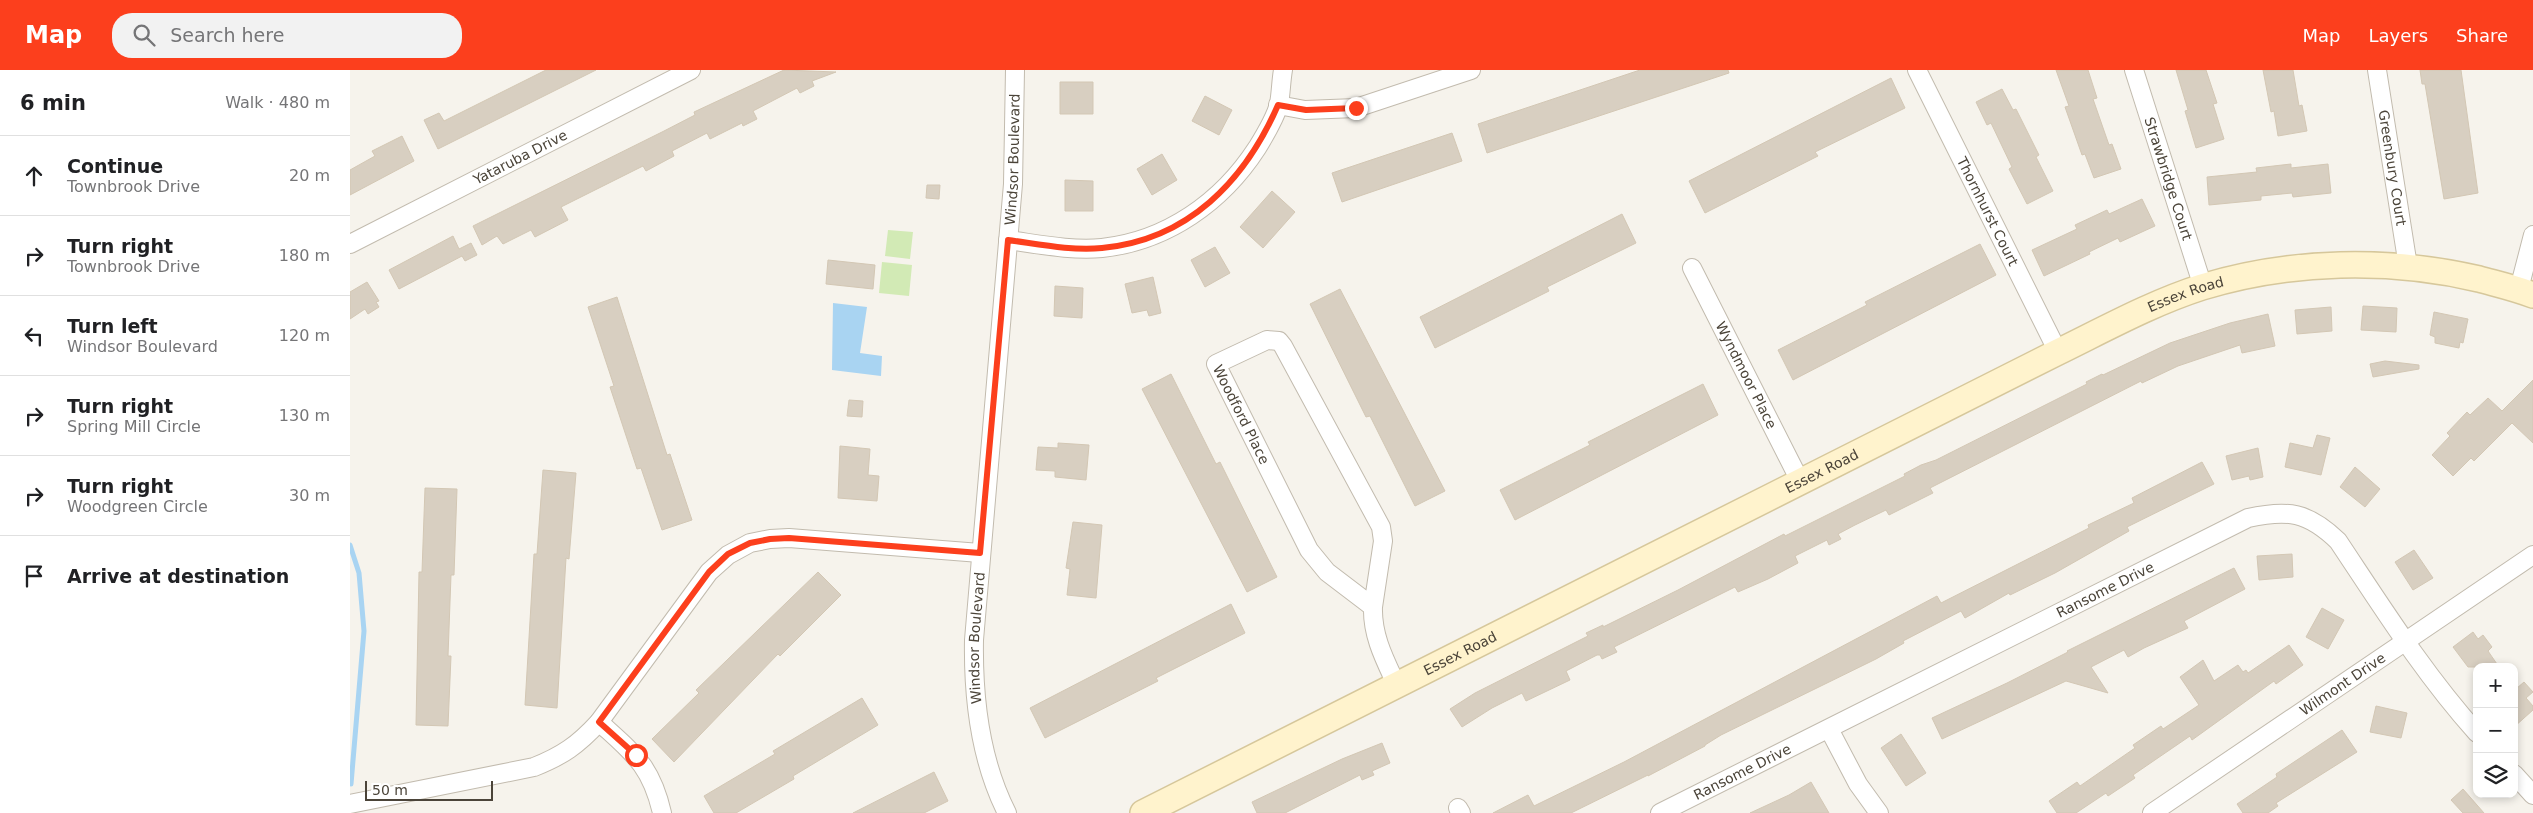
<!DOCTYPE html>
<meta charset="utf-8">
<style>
body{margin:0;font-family:"DejaVu Sans",sans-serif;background:#f2f2f2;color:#202124}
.controls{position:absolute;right:15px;bottom:15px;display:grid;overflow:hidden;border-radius:10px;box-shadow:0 2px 8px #0003}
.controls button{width:45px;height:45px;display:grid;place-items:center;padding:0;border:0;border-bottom:1px solid #e0e0e0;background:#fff;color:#202124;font:25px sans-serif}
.scale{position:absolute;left:15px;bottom:12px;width:128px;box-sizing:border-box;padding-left:5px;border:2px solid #4b4439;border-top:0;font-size:14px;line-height:18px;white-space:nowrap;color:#4b4439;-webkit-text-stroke:4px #fff;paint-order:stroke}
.stop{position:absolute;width:15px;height:15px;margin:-11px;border:4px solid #fc3f1d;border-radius:50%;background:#fff}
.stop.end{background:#fc3f1d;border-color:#fff;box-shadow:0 1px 5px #0008}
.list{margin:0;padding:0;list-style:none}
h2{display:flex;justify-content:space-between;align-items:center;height:65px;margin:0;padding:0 20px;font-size:21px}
h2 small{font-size:16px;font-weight:400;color:#757577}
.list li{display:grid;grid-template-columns:32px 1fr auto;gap:15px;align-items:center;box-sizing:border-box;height:80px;padding:0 20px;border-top:1px solid #e0e0e0}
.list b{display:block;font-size:19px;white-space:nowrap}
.list p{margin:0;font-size:16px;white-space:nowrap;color:#757577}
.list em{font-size:16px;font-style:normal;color:#757577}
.icon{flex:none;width:28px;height:28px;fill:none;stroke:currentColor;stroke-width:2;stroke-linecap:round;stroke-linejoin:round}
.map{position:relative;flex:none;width:2183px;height:743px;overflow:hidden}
header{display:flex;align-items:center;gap:30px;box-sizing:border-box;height:70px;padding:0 25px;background:#fc3f1d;color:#fff}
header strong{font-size:24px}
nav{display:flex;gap:28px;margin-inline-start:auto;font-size:18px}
.search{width:350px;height:45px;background:#f2f2f2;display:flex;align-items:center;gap:12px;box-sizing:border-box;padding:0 18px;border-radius:20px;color:#757577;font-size:19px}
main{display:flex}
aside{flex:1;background:#fff}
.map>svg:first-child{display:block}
.green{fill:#d2eab5}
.water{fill:#a9d4f2}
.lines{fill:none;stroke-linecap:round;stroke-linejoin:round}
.stream{stroke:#a9d4f2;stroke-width:5}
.building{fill:#d8cfc1;stroke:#d3c7b4}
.street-casing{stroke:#c2bbae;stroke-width:20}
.secondary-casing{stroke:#d6c79b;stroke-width:28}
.street{stroke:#fff;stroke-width:18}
.secondary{stroke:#fff3cd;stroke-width:25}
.route{stroke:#fc3f1d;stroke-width:6}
.labels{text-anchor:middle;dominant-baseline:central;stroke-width:4.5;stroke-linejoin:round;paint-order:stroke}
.street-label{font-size:14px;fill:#4b4439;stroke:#fff}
</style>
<header>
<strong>Map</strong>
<div class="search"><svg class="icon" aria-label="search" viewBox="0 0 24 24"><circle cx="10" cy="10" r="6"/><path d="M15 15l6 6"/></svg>Search here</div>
<nav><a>Map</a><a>Layers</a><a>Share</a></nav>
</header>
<main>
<aside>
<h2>6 min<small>Walk · 480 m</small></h2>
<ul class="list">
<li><svg class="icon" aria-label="ahead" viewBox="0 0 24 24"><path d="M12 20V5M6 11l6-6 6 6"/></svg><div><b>Continue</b><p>Townbrook Drive</p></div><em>20 m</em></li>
<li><svg class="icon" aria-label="right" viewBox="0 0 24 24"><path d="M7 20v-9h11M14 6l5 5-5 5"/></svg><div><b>Turn right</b><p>Townbrook Drive</p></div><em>180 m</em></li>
<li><svg class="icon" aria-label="left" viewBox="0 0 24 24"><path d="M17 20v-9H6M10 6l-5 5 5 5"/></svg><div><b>Turn left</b><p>Windsor Boulevard</p></div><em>120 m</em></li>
<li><svg class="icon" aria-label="right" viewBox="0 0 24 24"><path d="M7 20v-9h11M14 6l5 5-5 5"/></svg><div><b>Turn right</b><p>Spring Mill Circle</p></div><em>130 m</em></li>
<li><svg class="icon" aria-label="right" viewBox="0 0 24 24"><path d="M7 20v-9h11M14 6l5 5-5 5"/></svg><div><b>Turn right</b><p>Woodgreen Circle</p></div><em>30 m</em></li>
<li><svg class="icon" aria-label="arrive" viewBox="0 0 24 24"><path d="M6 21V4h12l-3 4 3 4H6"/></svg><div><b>Arrive at destination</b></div></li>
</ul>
</aside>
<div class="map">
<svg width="2183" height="743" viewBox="0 0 2183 743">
<rect width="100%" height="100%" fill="#f6f3ec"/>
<!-- green -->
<path class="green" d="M538,160L563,162L560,189L535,186Z
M532,192L562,195L559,226L529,223Z"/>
<!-- water -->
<path class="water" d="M483,233L517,237L510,283L532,286L531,306L482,300Z"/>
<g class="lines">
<!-- stream -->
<path class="stream" d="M0,475L9,503L14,561L1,714"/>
</g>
<!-- building -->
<path class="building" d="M196,0H246L88,79L74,50L89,43L94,51Z
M434,0L486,2L462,11L464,16L450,23L447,18L403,41L407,49L393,56L392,53L360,69L357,63L322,81L324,86L296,101L293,96L211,137L218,150L185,167L181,160L153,174L147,166L132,175L123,156L314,61L345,45L344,42Z
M1290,0H1378L1379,3L1137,83L1128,54Z
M1706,0H1738L1747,28L1743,29L1759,75L1762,74L1771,99L1744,108L1735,84L1732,85L1715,37L1719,36Z
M1826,0H1856L1867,33L1863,34L1874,69L1846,78L1835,41L1838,40Z
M1913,0H1943L1949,36L1952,35L1957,61L1928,66L1924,41L1921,42Z
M2070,0H2111L2128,123L2094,129L2075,14H2072Z
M1541,8L1555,38L1465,82L1468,86L1355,143L1339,111Z
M710,12H743V44H710Z
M1652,19L1663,40L1666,39L1689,85L1686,87L1703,121L1677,134L1659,99L1662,97L1641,53L1637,55L1626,32Z
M855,26L882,40L869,65L842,51Z
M1102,63L1112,91L992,132L982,103Z
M52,66L64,91L0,125V100L25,86L22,81Z
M812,84L827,110L802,125L787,99Z
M1941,94V98L1978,94L1981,123L1943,127L1942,123L1911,126V130L1859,135L1857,107L1907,102L1906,98Z
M715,110L743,111V141H715Z
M577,115H590L589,129L576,128Z
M922,121L945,142L913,178L890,157Z
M1792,129L1805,156L1770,172L1768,168L1739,182L1740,184L1694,206L1682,180L1727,159L1725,155L1757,140L1759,144Z
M1272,144L1286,173L1197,217L1199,221L1085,278L1070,247Z
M103,166L109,179L121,173L127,185L115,191L112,186L49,219L39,200Z
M1630,174L1646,205L1443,310L1428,280L1517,235L1515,232Z
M865,177L880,203L855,217L841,190Z
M478,190L525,195L523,219L476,214Z
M803,207L811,243L799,246L797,240L782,243L775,214Z
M17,212L29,231L26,232L29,237L18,244L15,239L0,249V222Z
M705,216L733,218L732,248L704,246Z
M990,219L1095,421L1065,436L1020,346L1016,347L960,234Z
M267,227L317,385L320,384L342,450L312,460L291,398L287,399L260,317L264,316L238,237Z
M2013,236L2047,238L2046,262L2011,260Z
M1981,237L1982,261L1947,264L1945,240Z
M2084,242L2118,249L2113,273L2110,272L2109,278L2085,273V267L2080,265Z
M1918,244L1925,276L1892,283L1890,275L1828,296L1792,313L1791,311L1580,418L1583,423L1539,445L1536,440L1505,455L1488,464L1491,469L1479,475L1477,470L1445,486L1448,493L1418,509L1388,522L1385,517L1264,577L1267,582L1252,589L1250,585H1247L1216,601L1220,610L1176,631L1172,623L1142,638L1112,657L1100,639L1125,623L1238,566L1236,563L1253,555V557L1328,520L1434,464L1435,466L1555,406L1554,404L1571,395L1586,390L1737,314L1736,312L1752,304L1753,305L1820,273L1880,253Z
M2035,291L2069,295V299L2023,307L2020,294Z
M821,304L866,394L870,392L927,507L897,522L792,319Z
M2183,310V373L2162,353L2124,391L2121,388L2103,406L2082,385L2100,366L2097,363L2117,342L2120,345L2138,328L2152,341Z
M1353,314L1368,345L1165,450L1150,420L1240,375L1238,372Z
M499,330L513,331L512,347L497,346Z
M1967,365L1980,368L1971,405L1935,397L1940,373L1963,378Z
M708,373L739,375L736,410L705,407V401L686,400L688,377L708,378Z
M490,376L520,379L518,405L529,406L527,431L488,428Z
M1908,378L1913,407L1900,410L1899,406L1882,410L1876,386Z
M1852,392L1864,414L1777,457L1779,461L1705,503L1660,525L1659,523L1615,548L1611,541L1553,571L1554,573L1526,589L1371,665L1355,675V676L1298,706V705L1221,743H1143L1178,725L1184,736L1274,692L1587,526L1591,533L1739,458L1738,455L1784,433L1782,428Z
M2005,397L2030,419L2015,437L1990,417Z
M193,400L226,403L219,489L216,488L207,638L175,635L184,484H187Z
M75,418L107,419L104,505H101L98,586H101L98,656L66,655L69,502H72Z
M723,452L752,455L746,528L717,525L720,499L716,498Z
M2064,480L2083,508L2063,520L2045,492Z
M1942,484L1943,507L1909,510L1907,486Z
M1884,498L1895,519L1834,551L1838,558L1794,578L1778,587L1774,580L1741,597L1758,623L1716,611L1592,669L1582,648L1657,613L1718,582L1717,581Z
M468,502L491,525L430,586L428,584L324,692L302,669L349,623L346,620Z
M881,534L895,563L806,608L808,611L695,668L680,638Z
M1972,538L1994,550L1978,579L1956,567Z
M2123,562L2128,569L2133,565L2142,577L2138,581L2149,597H2118L2103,577Z
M1939,575L1953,595L1926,614L1924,611L1842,670L1840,666L1783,705L1785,708L1758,726L1756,723L1726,743H1707L1699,731L1727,712L1730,716L1785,678L1783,675L1811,656L1813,659L1849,635L1830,607L1853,590L1864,611L1888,595L1893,602L1896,600L1898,603Z
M2174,612L2183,622L2176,628L2183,636V640L2164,657V615L2167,618Z
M512,628L528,655L443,706L444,709L386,743H364L354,726L425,684L423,681Z
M2026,636L2057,643L2051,668L2020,662Z
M1992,660L2007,682L1926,733L1928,736L1918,743H1893L1887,734L1927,707L1926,704Z
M1551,664L1576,703L1556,716L1531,678Z
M1032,673L1040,693L1022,701L1024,705L1012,710L1010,705L935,743H907L902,732L992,689Z
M584,702L598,731L574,743H503Z
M1461,712L1479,743H1400L1439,725Z
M2113,719L2134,743H2113L2101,730Z"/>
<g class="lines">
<!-- street casing -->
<g class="street-casing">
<g id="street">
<path id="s1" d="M1567,0L1708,282"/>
<path id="s2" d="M1784,0L1853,217"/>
<path id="s3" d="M2027,0L2058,196"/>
<path d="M928,35L955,40L1006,38L1121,0"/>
<path d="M658,170C688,174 721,181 752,178C817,171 872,132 907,78C915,65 925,49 929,34C931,23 931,11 933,0"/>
<path id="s4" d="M0,174L341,0"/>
<path id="s5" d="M1342,198L1451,413"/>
<path d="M2169,219L2183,165"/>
<path id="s6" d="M1023,537L1033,471L1031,457L933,276L929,271L917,270L866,294L959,480L977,502L1023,537C1022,566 1035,590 1047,616"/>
<path d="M249,652C283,683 301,695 312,743"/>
<path d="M1479,659L1508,714L1529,743"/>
<path d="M2164,704L2183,725"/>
<path d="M0,734L184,697C212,686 228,675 249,652L359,502L378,485L400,473L420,469L439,468L630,483"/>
<path d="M1108,738L1111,743"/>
<path id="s7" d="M657,743C630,690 623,628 624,570L663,114L665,0"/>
<path id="s8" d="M1310,743L1898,448C1938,439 1958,442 1988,471C2032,537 2074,604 2127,663"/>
<path id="s9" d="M1802,743L2183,485"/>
</g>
</g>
<!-- secondary casing -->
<g class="secondary-casing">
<g id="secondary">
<path id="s10" d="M793,743L1708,282C1755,259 1802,233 1852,217C1941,190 2039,188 2129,209C2147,214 2165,218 2183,225"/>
</g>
</g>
<!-- street -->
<use href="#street" class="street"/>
<!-- secondary -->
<use href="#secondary" class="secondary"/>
</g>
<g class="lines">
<!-- route -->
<path class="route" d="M286,685L249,652L359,502L378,484L400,473L420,469L439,468L630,483L658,170C688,174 721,181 752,178C838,170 895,111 928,35L956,40L1006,38"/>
</g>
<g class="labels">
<!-- street labels -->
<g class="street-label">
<text stroke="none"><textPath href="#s4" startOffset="191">Yataruba Drive</textPath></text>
<text stroke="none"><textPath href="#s7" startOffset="660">Windsor Boulevard</textPath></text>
<text stroke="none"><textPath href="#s3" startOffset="99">Greenbury Court</textPath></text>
<text stroke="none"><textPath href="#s2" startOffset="114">Strawbridge Court</textPath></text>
<text stroke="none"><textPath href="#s1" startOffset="158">Thornhurst Court</textPath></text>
<text stroke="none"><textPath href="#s10" startOffset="1165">Essex Road</textPath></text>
<text stroke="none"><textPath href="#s5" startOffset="120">Wyndmoor Place</textPath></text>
<text stroke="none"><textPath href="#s6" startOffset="418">Woodford Place</textPath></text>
<text stroke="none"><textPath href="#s10" startOffset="760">Essex Road</textPath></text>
<text stroke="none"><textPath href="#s8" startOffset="498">Ransome Drive</textPath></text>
<text stroke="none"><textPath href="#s7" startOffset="180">Windsor Boulevard</textPath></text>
<text stroke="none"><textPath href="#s10" startOffset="355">Essex Road</textPath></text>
<text stroke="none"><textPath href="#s9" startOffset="230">Wilmont Drive</textPath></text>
<text stroke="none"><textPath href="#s8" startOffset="92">Ransome Drive</textPath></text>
</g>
</g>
</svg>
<div class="controls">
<button>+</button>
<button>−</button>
<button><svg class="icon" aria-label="layers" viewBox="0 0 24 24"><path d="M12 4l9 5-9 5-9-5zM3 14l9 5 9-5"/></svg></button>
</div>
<div class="scale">50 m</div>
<div class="stop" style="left:286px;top:685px"></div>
<div class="stop end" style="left:1006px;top:38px"></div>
</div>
</main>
